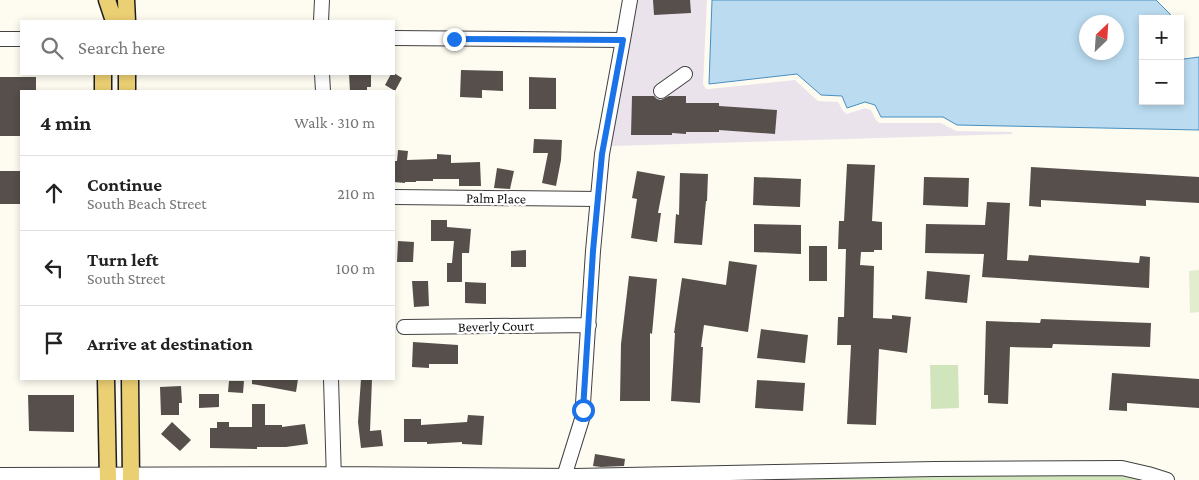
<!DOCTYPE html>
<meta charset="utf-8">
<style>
body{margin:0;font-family:"Crimson Pro",serif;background:#f2f2f2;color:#222}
.controls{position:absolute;right:15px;top:15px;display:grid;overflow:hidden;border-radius:0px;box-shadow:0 2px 8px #0003}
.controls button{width:45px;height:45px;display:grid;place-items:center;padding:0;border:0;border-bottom:1px solid #e0e0e0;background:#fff;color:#222;font:25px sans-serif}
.compass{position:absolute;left:1079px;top:15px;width:45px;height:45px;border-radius:50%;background:#fff;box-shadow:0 2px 8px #0003;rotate:25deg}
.stop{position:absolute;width:15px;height:15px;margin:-11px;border:4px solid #1a73e8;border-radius:50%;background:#fff}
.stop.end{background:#1a73e8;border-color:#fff;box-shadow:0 1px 5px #0008}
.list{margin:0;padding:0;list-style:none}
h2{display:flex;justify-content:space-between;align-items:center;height:65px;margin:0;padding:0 20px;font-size:21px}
h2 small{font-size:16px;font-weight:400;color:#767676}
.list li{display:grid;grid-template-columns:32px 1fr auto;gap:15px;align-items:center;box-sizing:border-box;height:75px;padding:0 20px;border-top:1px solid #e0e0e0}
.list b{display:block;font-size:19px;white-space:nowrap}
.list p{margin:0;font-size:16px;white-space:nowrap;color:#767676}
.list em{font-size:16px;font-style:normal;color:#767676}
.icon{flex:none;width:28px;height:28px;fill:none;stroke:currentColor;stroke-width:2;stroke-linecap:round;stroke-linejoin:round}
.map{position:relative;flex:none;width:1199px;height:480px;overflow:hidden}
.search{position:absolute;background:#fff;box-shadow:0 2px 8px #0003;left:20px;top:20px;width:375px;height:55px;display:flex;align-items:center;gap:12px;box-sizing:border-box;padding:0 18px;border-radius:0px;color:#767676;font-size:19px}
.panel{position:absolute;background:#fff;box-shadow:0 2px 8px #0003;left:20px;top:90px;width:375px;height:290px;border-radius:0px}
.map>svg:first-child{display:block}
.industrial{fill:#ebe3ec;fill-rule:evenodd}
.green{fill:#d1e5bd}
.pitch{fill:#e2edce}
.water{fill:#badbf0;stroke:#488fc0;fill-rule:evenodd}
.building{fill:#564f4b}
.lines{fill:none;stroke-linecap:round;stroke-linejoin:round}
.minor-casing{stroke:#414141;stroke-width:16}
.major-casing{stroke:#1f1f1f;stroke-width:19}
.minor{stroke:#fff;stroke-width:14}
.major{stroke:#ebcf73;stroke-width:16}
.route{stroke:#1a73e8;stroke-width:6}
.labels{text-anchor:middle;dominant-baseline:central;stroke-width:5;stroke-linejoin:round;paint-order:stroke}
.street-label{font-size:14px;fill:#0e0e0e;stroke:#fff}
</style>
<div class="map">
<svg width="1199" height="480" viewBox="0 0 1199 480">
<rect width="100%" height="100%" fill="#fefbf1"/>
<!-- industrial -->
<path class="industrial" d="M636,0H707L703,84L706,89H709L795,80L818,101L838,102L843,111L847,114L865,108L871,110L876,120L879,123H941L956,131L1011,132L1013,134L612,146V132L629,47ZM687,65L693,75L659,100L653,90Z"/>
<!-- green -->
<path class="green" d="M930,365H958L959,408L931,409Z
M935,469H1096L1168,480H802Z"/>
<!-- pitch -->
<path class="pitch" d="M1199,270V312L1190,313L1189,271Z"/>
<!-- water -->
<path class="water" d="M712,0H1156L1170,14L1171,19H1143V101H1180V48L1184,59L1199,57V130L957,125L943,117H881L875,105L865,102L847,108L842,96L821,95L797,74L709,84ZM1086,22H1116V52H1086Z"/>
<!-- building -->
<path class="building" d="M653,0H690L691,13L654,15Z
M461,70L503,71V91L482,90V98L460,97Z
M394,73L402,78L395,91L385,85L391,74Z
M349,74H371V87H367V91H350Z
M0,77H36V91H21V136H0Z
M529,77L556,78V109H529Z
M632,96H654L657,99L661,100L669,96H686V103H719V106L777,110L775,134L719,130V132H686V134L672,133V135H631Z
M534,139L562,140L561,160L556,186L542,183L548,153H533Z
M398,150L408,151L407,160L437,159V154L451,155V163L480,162L481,186H459V179H433V181H416V182H405V183L394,182V161H397Z
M847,164L875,165L872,221L882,222V250H874V252H861L860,265L874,266L873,318L892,319V315L911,317L907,353L879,349L876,425L847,424L851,345H837L838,317H844L846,249H838L839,221H844Z
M1031,167L1199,177V203L1146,200V206L1041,200V207L1029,206Z
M497,168L514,171L510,189L494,188Z
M0,171H21V204H0Z
M637,171L665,176L658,213H661L657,242L631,238L637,199L632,198Z
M680,173L708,174L707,201H706L702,245L674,243L676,214L679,215Z
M754,177L801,179L800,207L753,205Z
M924,177L969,178L968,207L923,205Z
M987,202L1010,203L1007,260L1028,261L1029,255L1139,263L1140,256L1150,257L1149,288L982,277L984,254L925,253L926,224L985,225Z
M431,220H447V227L471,229L469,253H462V282H447V263H452L454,241H431Z
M754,224L801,225V254L754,252Z
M398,241L414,242L413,262H397Z
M809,246H827V281H809Z
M526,250V267H511V251Z
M729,261L757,265L748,332L704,325L701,347H703L700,403L671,401L675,333H674L682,278L726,285Z
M927,271L970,275L967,303L925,299Z
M629,276L657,279L652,334L650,333V401H620L621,344Z
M412,281H428L429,306L414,307Z
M465,282L486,283V304L465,303Z
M1041,319L1151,323L1150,347L1053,344L1052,348L1010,347L1008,404L988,403V395H984L986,321L1040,323Z
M761,329L808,335L805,363L757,358Z
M413,342L458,345V364H429V368L412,367Z
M1112,373L1199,379V408L1127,403V411L1109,410Z
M252,379H298L296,392L252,384Z
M361,379H372L370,431L381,430L383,446L361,448L358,422Z
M757,380L805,383L803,411L755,408Z
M229,381H244L243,393L228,392Z
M181,386L182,403H179V415H161L160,387Z
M199,394H219V407L199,408Z
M28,395H74V432L29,431Z
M252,404H265V425H282V427L305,424L308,444L286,447H257V449L210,448V428H217V422H229V427H252Z
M468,415L484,416L482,445L462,444V442L427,444V442H404V419H421V425L467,422Z
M172,422L191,440L180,451L161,434Z
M595,454L625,459L624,466L601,467L593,466Z"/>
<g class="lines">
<!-- minor casing -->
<g class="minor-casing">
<path id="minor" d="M321,21L322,0
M394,38L623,40
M0,39H21
M322,74L323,91
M661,91L685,74
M394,197L598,199
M404,327L589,325
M331,379L334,480
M0,475L334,474L575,476L935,469L1122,468L1148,474L1167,480
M563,480L582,419L593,251L602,154L623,40L630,0"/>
</g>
<!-- major casing -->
<g class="major-casing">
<path id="major" d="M107,0L114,21
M126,0L127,21
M103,74V91
M127,74V91
M106,379L108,480
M130,379L131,480"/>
</g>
<!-- minor -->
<use href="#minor" class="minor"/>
<!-- major -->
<use href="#major" class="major"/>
</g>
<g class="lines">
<!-- route -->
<path class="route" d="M454,39L623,40L602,154L593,251L583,410"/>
</g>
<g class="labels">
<!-- street labels -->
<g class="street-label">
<text transform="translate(496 198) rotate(1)">Palm Place</text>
<text transform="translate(496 326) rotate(-1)">Beverly Court</text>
</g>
</g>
</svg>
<div class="controls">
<button>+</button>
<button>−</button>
</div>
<svg class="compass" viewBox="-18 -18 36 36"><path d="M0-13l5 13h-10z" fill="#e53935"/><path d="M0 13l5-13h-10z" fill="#767676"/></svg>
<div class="stop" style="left:583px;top:410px"></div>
<div class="stop end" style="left:454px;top:39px"></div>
<div class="search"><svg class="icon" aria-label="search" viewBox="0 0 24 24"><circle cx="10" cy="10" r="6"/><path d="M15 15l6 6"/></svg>Search here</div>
<section class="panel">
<h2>4 min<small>Walk · 310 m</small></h2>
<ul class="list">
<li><svg class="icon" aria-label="ahead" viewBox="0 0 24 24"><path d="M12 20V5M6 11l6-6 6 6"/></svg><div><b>Continue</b><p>South Beach Street</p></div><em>210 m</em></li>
<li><svg class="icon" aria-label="left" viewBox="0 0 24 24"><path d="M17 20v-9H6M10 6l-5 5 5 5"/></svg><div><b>Turn left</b><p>South Street</p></div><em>100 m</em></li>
<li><svg class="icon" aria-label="arrive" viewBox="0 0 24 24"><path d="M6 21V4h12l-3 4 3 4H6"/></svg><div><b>Arrive at destination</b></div></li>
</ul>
</section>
</div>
